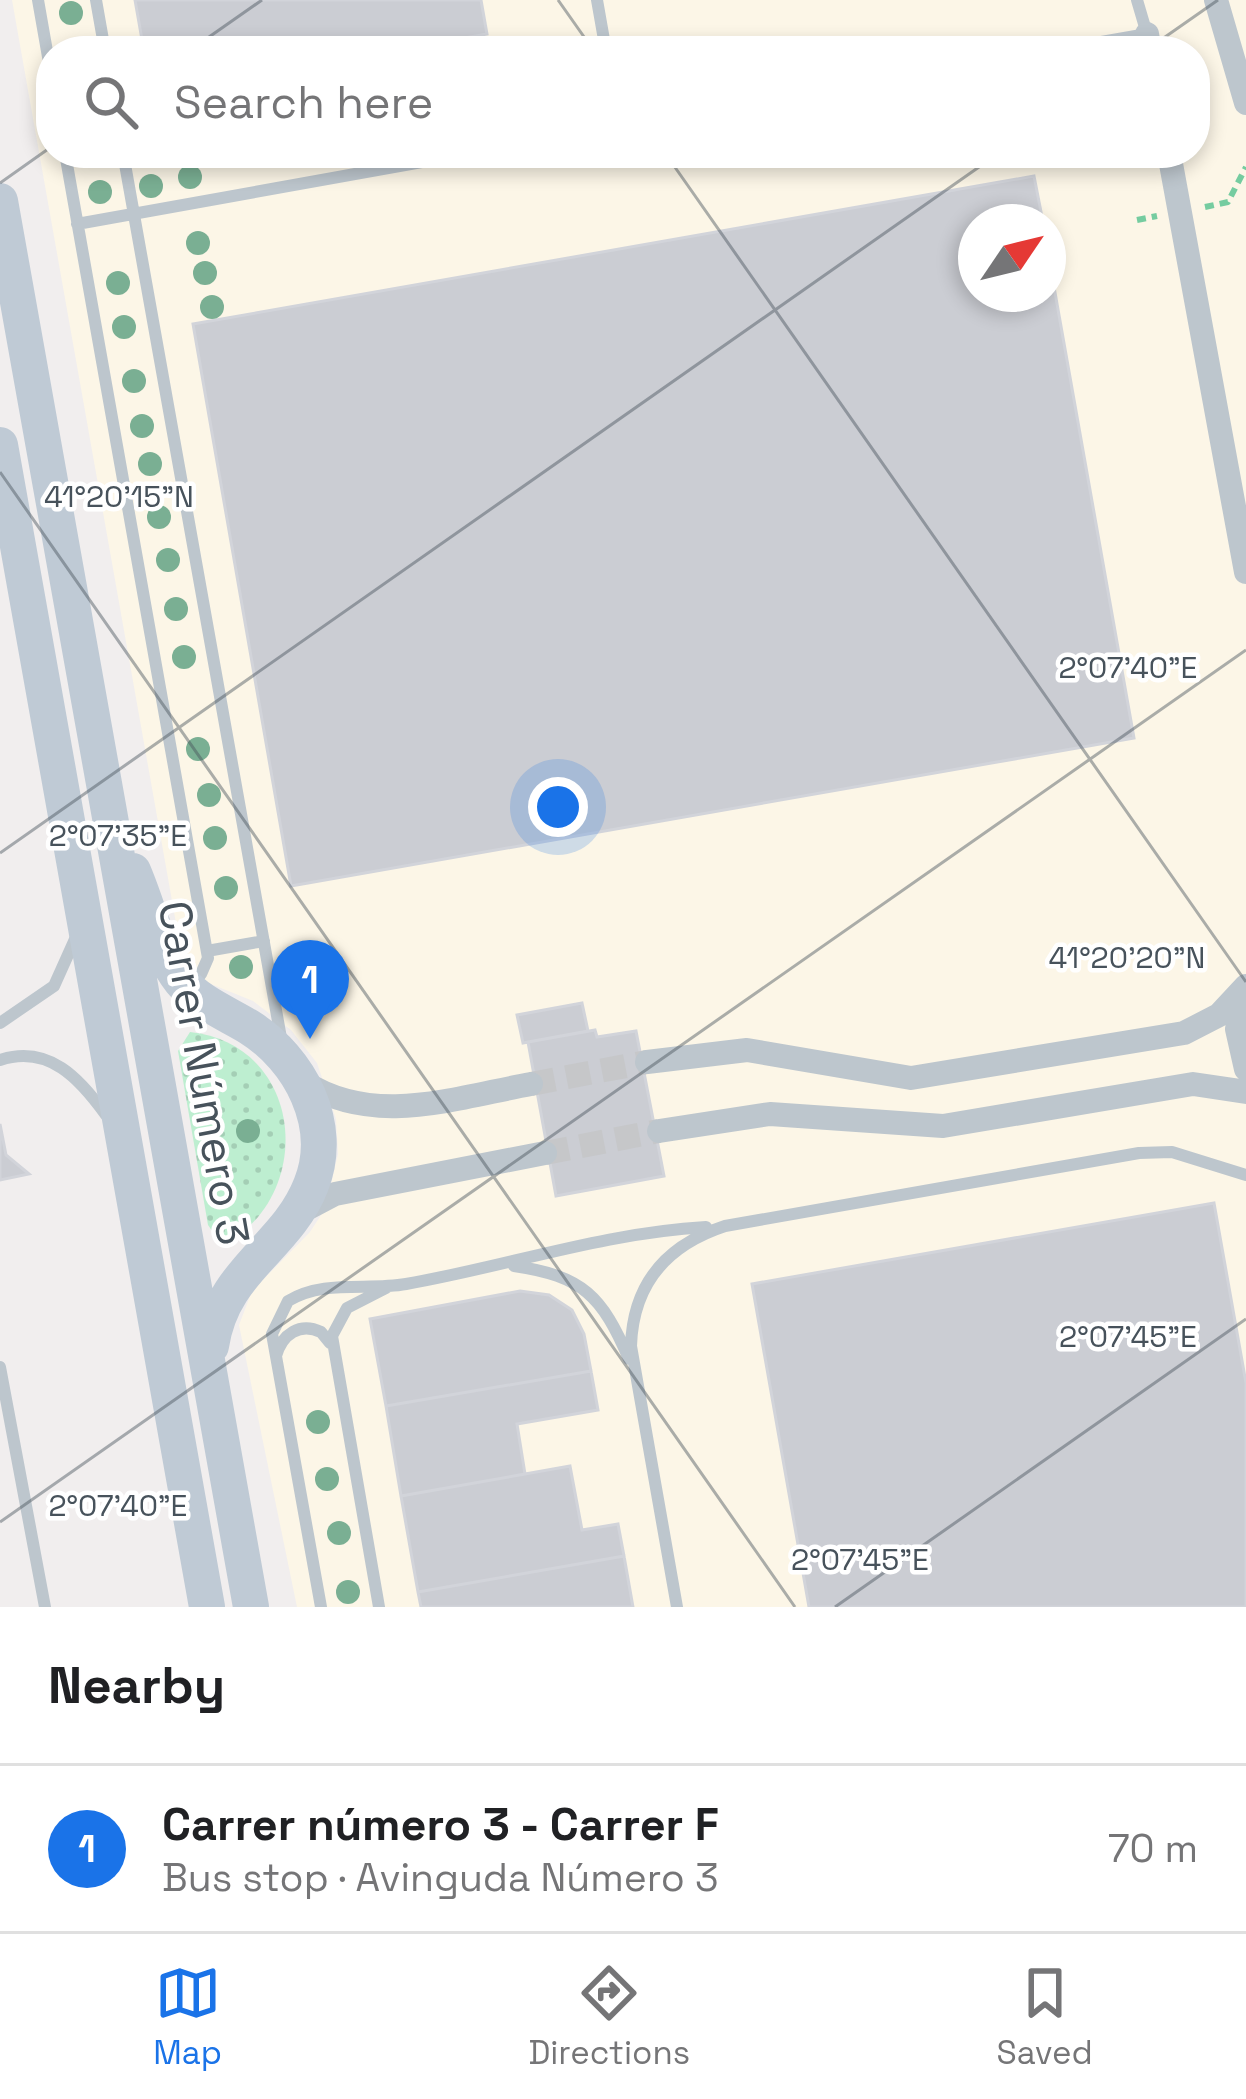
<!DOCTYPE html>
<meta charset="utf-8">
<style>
body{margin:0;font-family:"Space Grotesk",sans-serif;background:#f2f2f2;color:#202124}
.compass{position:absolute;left:958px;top:204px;width:108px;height:108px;border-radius:50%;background:#fff;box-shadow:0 6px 18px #0003;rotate:55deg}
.you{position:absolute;left:558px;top:807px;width:42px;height:42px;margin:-30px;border:9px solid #fff;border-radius:50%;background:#1a73e8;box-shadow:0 0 0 18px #1a73e833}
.badge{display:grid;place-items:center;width:78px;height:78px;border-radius:50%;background:#1a73e8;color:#fff;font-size:39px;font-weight:700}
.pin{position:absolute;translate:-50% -99px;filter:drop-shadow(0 3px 6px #0008)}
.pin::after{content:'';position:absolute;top:63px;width:42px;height:36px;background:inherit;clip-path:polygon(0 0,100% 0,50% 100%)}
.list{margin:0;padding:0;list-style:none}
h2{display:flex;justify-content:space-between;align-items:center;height:156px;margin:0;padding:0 48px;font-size:51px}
h2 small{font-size:39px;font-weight:400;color:#757577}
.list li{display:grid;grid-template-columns:78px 1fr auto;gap:36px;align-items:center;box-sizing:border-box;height:168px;padding:0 48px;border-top:3px solid #e0e0e0}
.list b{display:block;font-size:45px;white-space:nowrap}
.list p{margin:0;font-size:39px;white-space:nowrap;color:#757577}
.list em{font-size:39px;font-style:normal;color:#757577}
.icon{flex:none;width:66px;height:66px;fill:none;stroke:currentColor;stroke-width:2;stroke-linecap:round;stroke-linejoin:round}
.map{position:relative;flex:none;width:1246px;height:1607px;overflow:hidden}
.search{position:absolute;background:#fff;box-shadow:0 6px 18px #0003;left:36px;right:36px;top:36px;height:132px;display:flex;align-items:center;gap:30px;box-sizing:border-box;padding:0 42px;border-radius:48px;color:#757577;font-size:45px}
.sheet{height:324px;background:#fff}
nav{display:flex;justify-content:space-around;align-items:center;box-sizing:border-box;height:168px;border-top:3px solid #e0e0e0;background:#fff;font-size:33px;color:#757577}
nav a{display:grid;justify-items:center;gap:6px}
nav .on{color:#1a73e8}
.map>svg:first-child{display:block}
.commercial{fill:#fcf6e7;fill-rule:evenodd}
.grass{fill:url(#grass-dots)}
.building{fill:#cbcdd3;stroke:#d2d4da;stroke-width:3}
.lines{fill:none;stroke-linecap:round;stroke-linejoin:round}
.minor-tunnel{stroke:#c6c7c9;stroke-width:24;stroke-dasharray:24 12;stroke-linecap:butt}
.path{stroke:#75cca0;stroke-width:6;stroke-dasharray:9 6;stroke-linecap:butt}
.service{stroke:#bdc6cd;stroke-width:12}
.minor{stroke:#bdc6cd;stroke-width:24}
.secondary{stroke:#bfcad5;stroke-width:36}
.tree{fill:#7aaf93}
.ticks{fill:none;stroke:#47525b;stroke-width:3;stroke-opacity:0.45}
.labels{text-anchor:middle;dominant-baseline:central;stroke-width:9;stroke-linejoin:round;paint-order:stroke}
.street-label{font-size:45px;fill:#47525b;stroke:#fff}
.ticks-label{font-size:30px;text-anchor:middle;fill:#47525b;stroke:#fff;stroke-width:9;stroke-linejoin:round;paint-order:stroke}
</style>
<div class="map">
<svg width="1246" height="1607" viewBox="0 0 1246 1607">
<defs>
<pattern id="grass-dots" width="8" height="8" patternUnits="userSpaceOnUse" patternTransform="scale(3)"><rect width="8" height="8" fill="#bdeed0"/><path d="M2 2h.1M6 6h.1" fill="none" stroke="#a4ceb5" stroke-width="1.8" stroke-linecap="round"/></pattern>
</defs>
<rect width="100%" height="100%" fill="#f1eeee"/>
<!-- commercial -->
<path class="commercial" d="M12,0H1246V1607H297L239,1325L252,1291L310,1232L325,1209L338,1154L336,1119L317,1063L291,1030L253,1001L206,982L182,957ZM51,51H1195V153H51ZM976,222H1048V294H976Z"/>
<!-- grass -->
<path class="grass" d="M190,1032C301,1044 317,1188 229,1242L219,1241L208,1225L178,1051Z"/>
<!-- building -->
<path class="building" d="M135,0H481L487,34L391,51H144Z
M1034,176L1043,222H976V294H1048V253L1134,738L291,886L193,324Z
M582,1003L588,1031L523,1043L517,1015Z
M595,1030L597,1037L636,1031L664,1176L556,1196L528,1042Z
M0,1124L6,1155L29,1174L0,1180Z
M1214,1203L1246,1383V1607H809L752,1284Z
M520,1291L549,1295L572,1310L584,1334L591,1371L386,1406L370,1319Z
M591,1371L598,1410L517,1424L525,1474L401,1496L386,1406Z
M570,1466L582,1530L618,1524L624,1556L418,1592L401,1496Z
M624,1556L633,1607H421L418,1592Z"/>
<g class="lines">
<!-- minor-tunnel -->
<path class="minor-tunnel" d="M531,1084L647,1062
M545,1153L659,1131"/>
<!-- path -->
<path class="path" d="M1205,207L1228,202L1246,167
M1137,220L1157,216"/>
<!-- service -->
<path class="service" d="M38,0L51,74
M96,0L105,51
M597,0L606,51
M1050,51L1147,34L1137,0
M65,153L208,958L201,974L187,978
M123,153L281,1038
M77,224L472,153
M207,951L264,941
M0,1023L54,986L76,937
M0,1060C49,1044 80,1079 106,1115
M514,1266C583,1276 602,1296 629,1359
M276,1356C282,1334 300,1322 321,1332L330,1343
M0,1367L45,1607
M321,1607L272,1334L288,1301C324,1279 367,1291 406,1284C508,1266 602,1233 706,1227
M379,1607L332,1336L347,1308L386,1288
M677,1607L631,1346C633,1283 667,1245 725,1226L1139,1153L1172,1152L1246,1175"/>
<!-- minor -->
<path class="minor" d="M1216,0L1246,103
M1147,34L1150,51
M1169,153L1246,572
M1246,995L1237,1029L1246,1069
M647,1062L747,1050L911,1078L1184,1033L1219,1015L1246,986
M304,1082C374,1127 454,1098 531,1084
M659,1131L770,1114L943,1126L1193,1084L1246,1092
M297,1214L335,1194L545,1153"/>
<!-- secondary -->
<path class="secondary" d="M0,201L251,1607
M0,445L207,1607
M133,871C148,905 158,953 181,981C198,1002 226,1013 249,1027C300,1059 335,1125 311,1185C286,1249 222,1269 211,1346"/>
</g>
<!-- trees -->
<g class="tree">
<circle cx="71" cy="13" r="12"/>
<circle cx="190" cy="177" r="12"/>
<circle cx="151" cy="186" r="12"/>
<circle cx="100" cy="192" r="12"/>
<circle cx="198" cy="243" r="12"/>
<circle cx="205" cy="273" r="12"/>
<circle cx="118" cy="283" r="12"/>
<circle cx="212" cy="307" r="12"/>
<circle cx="124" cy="327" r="12"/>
<circle cx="134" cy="381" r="12"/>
<circle cx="142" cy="426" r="12"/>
<circle cx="150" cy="464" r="12"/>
<circle cx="159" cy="517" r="12"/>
<circle cx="168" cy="560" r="12"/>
<circle cx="176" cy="609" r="12"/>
<circle cx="184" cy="657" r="12"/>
<circle cx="198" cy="749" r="12"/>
<circle cx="209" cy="795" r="12"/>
<circle cx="215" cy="838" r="12"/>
<circle cx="226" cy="888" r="12"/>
<circle cx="241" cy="967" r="12"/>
<circle cx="248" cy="1131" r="12"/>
<circle cx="318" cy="1422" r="12"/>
<circle cx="327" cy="1479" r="12"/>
<circle cx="339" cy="1533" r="12"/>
<circle cx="348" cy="1592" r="12"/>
</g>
<!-- ticks -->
<path class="ticks" d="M558,0L594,51M189,51L262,0M1145,51L1218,0M665,153L1246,982M0,183L51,147M0,472L795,1607M0,853L999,153M0,1522L1246,650M835,1607L1246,1319"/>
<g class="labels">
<!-- street labels -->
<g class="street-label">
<text transform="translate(204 1073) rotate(80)">Carrer Número 3</text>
</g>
</g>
<g class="ticks-label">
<text x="119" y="507">41°20'15"N</text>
<text x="1128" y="678">2°07'40"E</text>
<text x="118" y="846">2°07'35"E</text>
<text x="1127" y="968">41°20'20"N</text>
<text x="1128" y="1347">2°07'45"E</text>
<text x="118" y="1516">2°07'40"E</text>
<text x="860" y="1570">2°07'45"E</text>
</g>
</svg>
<svg class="compass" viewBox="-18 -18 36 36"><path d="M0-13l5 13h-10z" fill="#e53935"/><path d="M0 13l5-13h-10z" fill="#757577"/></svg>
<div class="you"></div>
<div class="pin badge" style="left:310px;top:1039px">1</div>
<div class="search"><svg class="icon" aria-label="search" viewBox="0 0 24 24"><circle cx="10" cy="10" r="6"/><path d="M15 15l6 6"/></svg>Search here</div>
</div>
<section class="sheet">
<h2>Nearby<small></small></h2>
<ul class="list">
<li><span class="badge">1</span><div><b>Carrer número 3 - Carrer F</b><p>Bus stop · Avinguda Número 3</p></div><em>70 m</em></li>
</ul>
</section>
<nav>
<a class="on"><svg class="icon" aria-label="map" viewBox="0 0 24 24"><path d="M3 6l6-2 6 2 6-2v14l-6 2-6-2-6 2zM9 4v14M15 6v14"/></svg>Map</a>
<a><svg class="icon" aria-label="directions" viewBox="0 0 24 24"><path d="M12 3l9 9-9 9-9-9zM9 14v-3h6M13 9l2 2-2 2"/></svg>Directions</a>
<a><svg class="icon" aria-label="saved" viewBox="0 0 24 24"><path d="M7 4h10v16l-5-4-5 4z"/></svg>Saved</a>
</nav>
